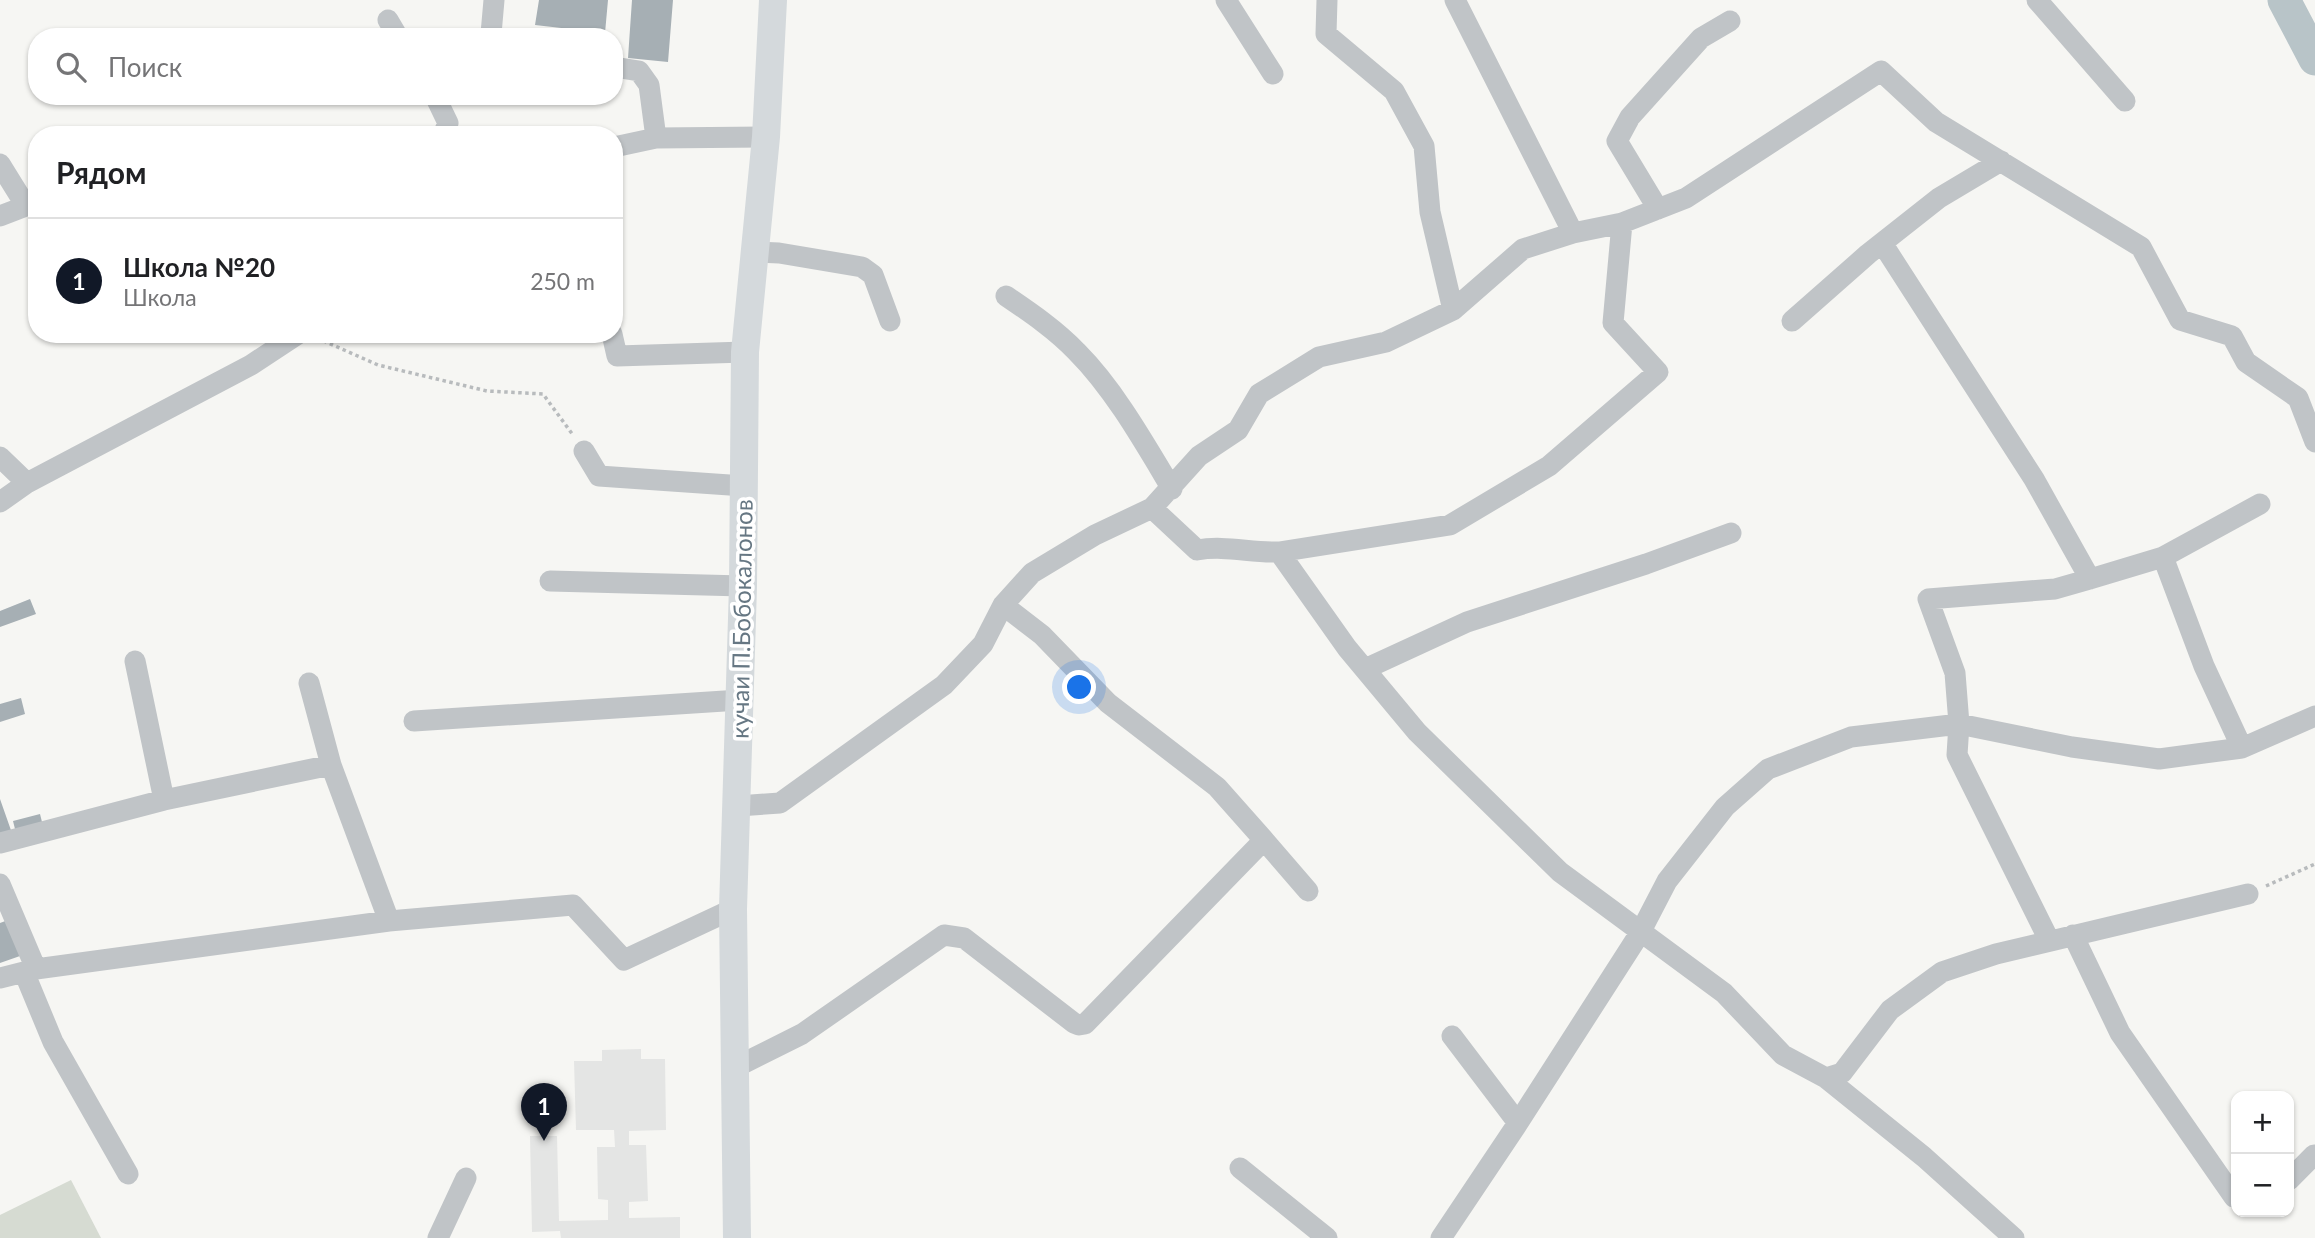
<!DOCTYPE html>
<html lang="ru">
<meta charset="utf-8">
<style>
body{margin:0;font-family:Lato,sans-serif;background:#f2f2f2;color:#202124}
.controls{position:absolute;right:21px;bottom:21px;display:grid;overflow:hidden;border-radius:14px;box-shadow:0 2px 5px #0004}
.controls button{width:63px;height:63px;display:grid;place-items:center;padding:0;border:0;border-bottom:2px solid #e0e0e0;background:#fff;color:#202124;font:35px sans-serif}
.you{position:absolute;left:1080px;top:688px;width:24px;height:24px;margin:-18px;border:5px solid #fff;border-radius:50%;background:#1a73e8;box-shadow:0 0 0 10px #1a73e833}
.badge{display:grid;place-items:center;width:46px;height:46px;border-radius:50%;background:#111827;color:#fff;font-size:23px;font-weight:700}
.pin{position:absolute;translate:-50% -58px;filter:drop-shadow(0 2px 4px #0008)}
.pin::after{content:'';position:absolute;top:37px;width:24px;height:21px;background:inherit;clip-path:polygon(0 0,100% 0,50% 100%)}
.list{margin:0;padding:0;list-style:none}
h2{display:flex;justify-content:space-between;align-items:center;height:91px;margin:0;padding:0 28px;font-size:30px}
h2 small{font-size:23px;font-weight:400;color:#757577}
.list li{display:grid;grid-template-columns:46px 1fr auto;gap:21px;align-items:center;box-sizing:border-box;height:126px;padding:0 28px;border-top:2px solid #e0e0e0}
.list b{display:block;font-size:26px;white-space:nowrap}
.list p{margin:0;font-size:23px;white-space:nowrap;color:#757577}
.list em{font-size:23px;font-style:normal;color:#757577}
.icon{flex:none;width:38px;height:38px;fill:none;stroke:currentColor;stroke-width:2;stroke-linecap:round;stroke-linejoin:round}
.map{position:relative;flex:none;width:2315px;height:1238px;overflow:hidden}
.search{position:absolute;background:#fff;box-shadow:0 2px 5px #0004;left:28px;top:28px;width:595px;height:77px;display:flex;align-items:center;gap:18px;box-sizing:border-box;padding:0 24px;border-radius:28px;color:#757577;font-size:26px}
.panel{position:absolute;background:#fff;box-shadow:0 2px 5px #0004;left:28px;top:126px;width:595px;height:217px;border-radius:28px}
.map>svg:first-child{display:block}
.built{fill:#e4e5e4}
.green{fill:#d6dbd2}
.lines{fill:none;stroke-linecap:round;stroke-linejoin:round}
.river{stroke:#b8c4c8;stroke-width:33}
.building{fill:#a6afb4}
.path{stroke:#b8bbbd;stroke-width:3.5;stroke-dasharray:3.5 3.5;stroke-linecap:butt}
.street{stroke:#c0c4c7;stroke-width:21}
.secondary{stroke:#d4d9dc;stroke-width:28}
.labels{text-anchor:middle;dominant-baseline:central;stroke-width:7;stroke-linejoin:round;paint-order:stroke}
.street-label{font-size:24px;fill:#667783;stroke:#fff}
</style>
<div class="map">
<svg width="2315" height="1238" viewBox="0 0 2315 1238">
<rect width="100%" height="100%" fill="#f6f6f3"/>
<!-- built -->
<path class="built" d="M641,1049V1059H665L666,1130L629,1131V1145H646L648,1201L629,1202V1218L680,1217V1238H561L560,1231L532,1232L530,1136H557L559,1221L608,1220V1200L598,1199L597,1147H615L614,1130H576L574,1061H602V1050Z"/>
<!-- green -->
<path class="green" d="M71,1180L101,1238H0V1215Z"/>
<g class="lines">
<!-- river -->
<path class="river" d="M2284,0L2315,59"/>
</g>
<!-- building -->
<path class="building" d="M539,0H608L605,33L535,25Z
M632,0H673L668,62L628,58Z
M30,599L36,614L0,627V611Z
M21,698L25,714L0,722V704Z
M0,799L13,836L0,841Z
M40,814L44,830L17,837L13,821Z
M8,920L20,956L0,963V923Z"/>
<g class="lines">
<!-- path -->
<path class="path" d="M317,338L378,365L487,391L543,394L573,435
M2266,886L2315,864"/>
<!-- street -->
<path class="street" d="M1226,0L1273,74
M1327,0L1326,34L1394,91L1424,146L1430,212L1453,310
M1455,0L1573,233L1622,223L1686,198L1881,71L1936,122L2141,247L2180,320L2232,336L2246,362L2298,398L2315,442
M2037,0L2125,101
M388,20L398,37
M493,37L491,34L494,0
M614,67L639,71L649,85L656,138
M435,96L448,123L443,135
M614,147L656,138L766,137
M0,164L26,206L37,205
M1658,209L1617,141L1630,117L1701,38L1730,21
M0,216L26,206
M1622,223L1613,323L1658,372L1549,466L1450,525L1279,552L1347,648L1417,732L1560,872L1724,993L1783,1055L1826,1078L1842,1073L1890,1010L1942,972L1996,954L2248,894
M1882,243L2034,479L2090,579
M755,252L779,253L862,267L873,275L890,321
M1006,296C1031,313 1056,330 1077,352C1114,389 1145,444 1172,489
M1792,321L1868,254L1939,198L2001,161
M612,334L617,356L745,352
M584,451L599,476L744,486
M0,457L27,483
M0,502L27,483L251,365L298,334
M1152,508L1197,550C1225,545 1251,553 1279,552
M2163,557L2204,666L2242,748
M550,581L743,586
M135,661L164,800
M1365,669L1467,622L1646,564L1731,533
M309,683L331,765L389,921
M414,721L740,700
M738,806L780,803L944,685L983,644L1003,605L1032,573L1095,535L1152,508L1199,456L1238,430L1259,394L1319,357L1386,342L1453,310L1523,249L1573,233
M1264,840L1308,891
M0,843L164,800L331,765
M0,884L36,969
M2073,935L2120,1033L2234,1197H2236
M2049,940L1957,755L1959,724L1955,673L1928,599L2055,589L2090,579L2163,557L2260,504
M24,972L53,1042L128,1174
M0,978L36,969L389,921L573,905L624,960L733,909
M1452,1036L1518,1123
M734,1068L802,1034L944,935L964,938L1074,1023L1079,1025L1085,1024L1264,840L1217,787L1108,703L1042,635L1003,605
M1826,1078L1924,1157L2014,1238
M1240,1168L1327,1238
M2289,1180L2314,1155
M438,1238L466,1178
M1441,1238L1518,1123L1640,933L1667,881L1725,807L1768,769L1851,737L1959,724L2072,747L2159,759L2242,748L2315,716"/>
<!-- secondary -->
<path class="secondary" d="M737,1238L733,909L743,586L745,352L766,137L773,0"/>
</g>
<g class="labels">
<!-- street labels -->
<g class="street-label">
<text transform="translate(741 619) rotate(-89)">кучаи П.Бобокалонов</text>
</g>
</g>
</svg>
<div class="controls">
<button>+</button>
<button>−</button>
</div>
<div class="you"></div>
<div class="pin badge" style="left:544px;top:1141px">1</div>
<div class="search"><svg class="icon" aria-label="search" viewBox="0 0 24 24"><circle cx="10" cy="10" r="6"/><path d="M15 15l6 6"/></svg>Поиск</div>
<section class="panel">
<h2>Рядом<small></small></h2>
<ul class="list">
<li><span class="badge">1</span><div><b>Школа №20</b><p>Школа</p></div><em>250 m</em></li>
</ul>
</section>
</div>
